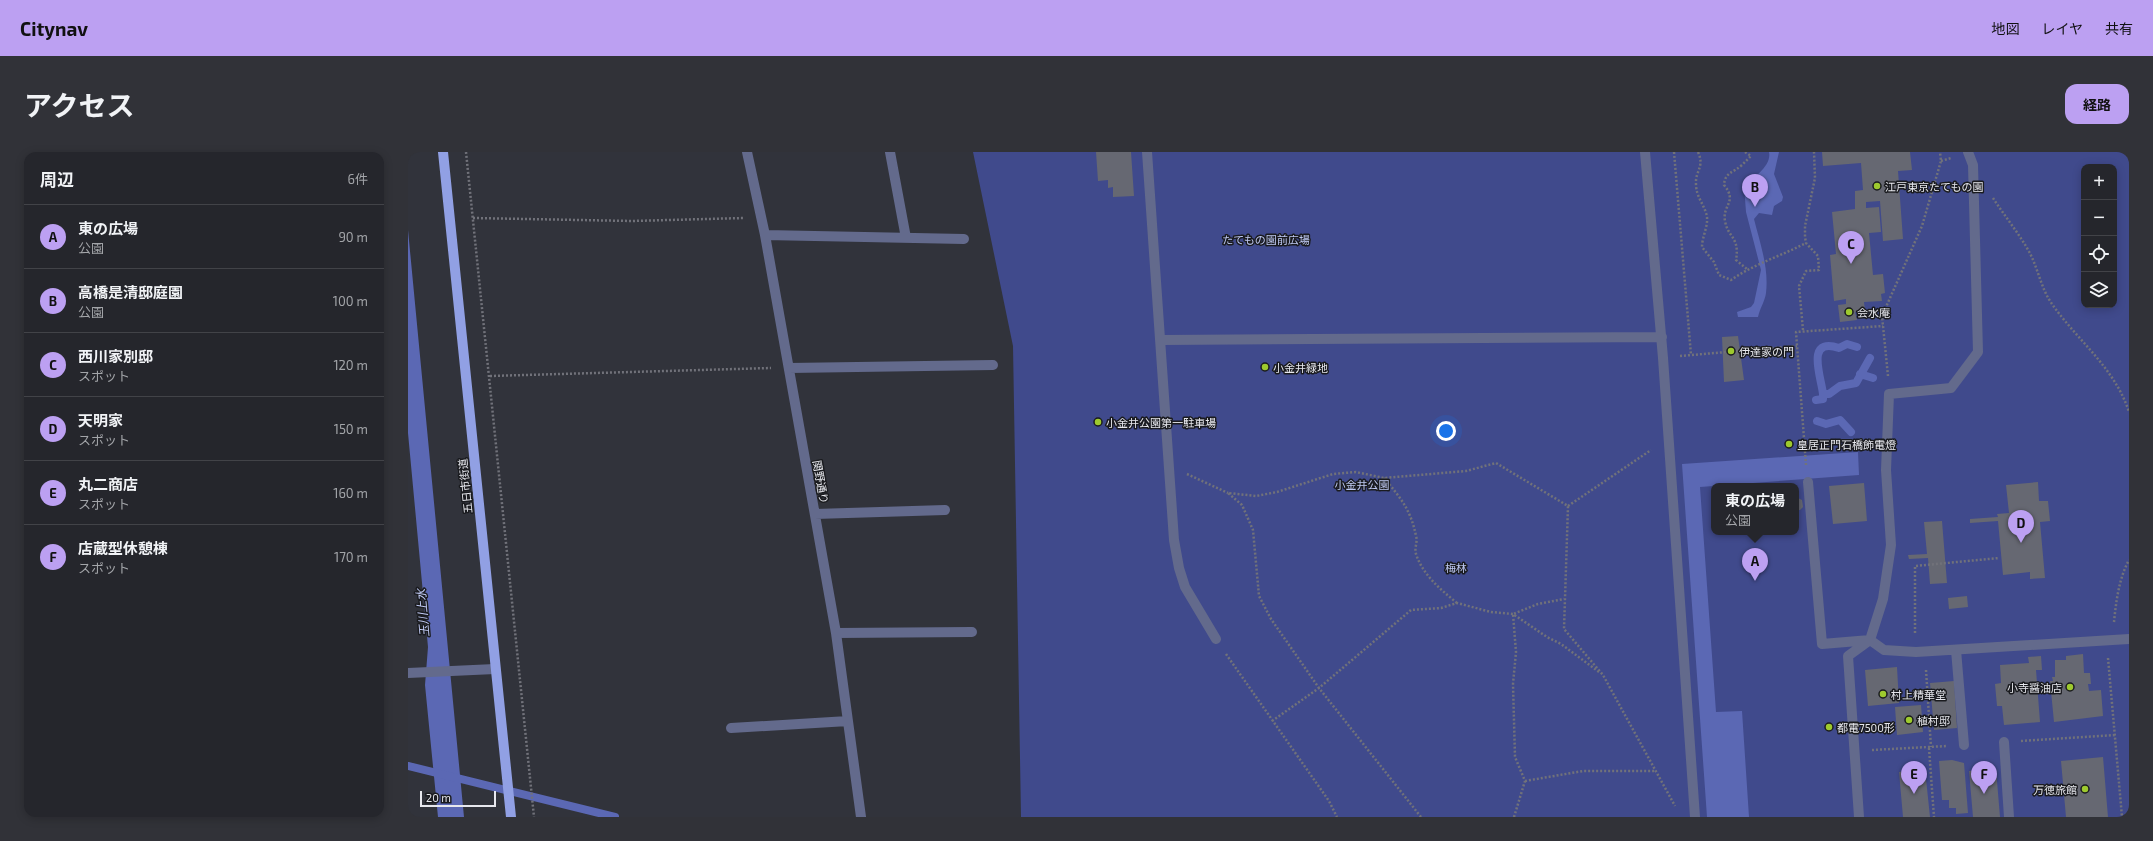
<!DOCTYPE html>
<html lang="ja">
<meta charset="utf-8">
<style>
body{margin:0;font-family:"Exo 2","Noto Sans JP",sans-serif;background:#313238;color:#f1f3f6}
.controls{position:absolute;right:12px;top:12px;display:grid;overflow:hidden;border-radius:8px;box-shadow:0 2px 10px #0003}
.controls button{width:36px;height:36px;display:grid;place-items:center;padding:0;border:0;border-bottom:1px solid #424348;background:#25262c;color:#f1f3f6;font:20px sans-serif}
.scale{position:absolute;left:12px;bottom:10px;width:76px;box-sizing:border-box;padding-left:4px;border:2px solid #e7e8ee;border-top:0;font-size:11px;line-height:14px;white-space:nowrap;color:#e7e8ee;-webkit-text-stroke:3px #1a1b1f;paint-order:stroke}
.you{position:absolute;left:1038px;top:279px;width:14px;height:14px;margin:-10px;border:3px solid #fff;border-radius:50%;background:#1a73e8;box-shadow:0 0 0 6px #1a73e833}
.badge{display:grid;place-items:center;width:26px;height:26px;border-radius:50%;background:#bca0f2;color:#111;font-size:13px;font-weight:700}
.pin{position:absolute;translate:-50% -33px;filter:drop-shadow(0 1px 2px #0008)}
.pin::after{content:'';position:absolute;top:21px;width:14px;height:12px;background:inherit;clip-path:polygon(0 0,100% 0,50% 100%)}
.popup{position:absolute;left:1303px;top:331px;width:88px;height:52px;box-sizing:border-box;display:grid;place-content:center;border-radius:8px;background:#25262c;filter:drop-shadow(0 1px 3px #0005);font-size:13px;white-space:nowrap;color:#a3a5a9}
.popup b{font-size:15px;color:#f1f3f6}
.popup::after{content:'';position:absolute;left:50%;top:100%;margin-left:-8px;border:8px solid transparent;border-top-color:#25262c}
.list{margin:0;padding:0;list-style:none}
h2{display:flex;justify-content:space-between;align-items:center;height:52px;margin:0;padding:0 16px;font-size:17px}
h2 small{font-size:13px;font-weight:400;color:#a3a5a9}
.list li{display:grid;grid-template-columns:26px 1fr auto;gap:12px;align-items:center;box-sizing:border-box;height:64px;padding:0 16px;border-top:1px solid #424348}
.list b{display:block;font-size:15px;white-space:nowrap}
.list p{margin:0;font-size:13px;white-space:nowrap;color:#a3a5a9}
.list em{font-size:13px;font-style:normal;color:#a3a5a9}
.icon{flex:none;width:22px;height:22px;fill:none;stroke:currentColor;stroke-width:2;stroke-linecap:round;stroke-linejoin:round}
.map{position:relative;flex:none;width:1721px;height:665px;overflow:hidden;border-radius:12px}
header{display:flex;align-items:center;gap:24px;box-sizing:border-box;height:56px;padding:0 20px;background:#bca0f2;color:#111}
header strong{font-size:19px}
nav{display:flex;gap:22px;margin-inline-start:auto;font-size:14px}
.intro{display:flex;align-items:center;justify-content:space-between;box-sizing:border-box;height:96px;padding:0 24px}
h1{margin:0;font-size:28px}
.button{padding:10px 18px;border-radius:12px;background:#bca0f2;color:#111;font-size:14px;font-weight:700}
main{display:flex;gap:24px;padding:0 24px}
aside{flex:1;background:#25262c;border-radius:12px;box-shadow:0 2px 10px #0003}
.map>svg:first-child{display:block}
.green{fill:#404a8c;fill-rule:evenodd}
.water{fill:#5b68b4}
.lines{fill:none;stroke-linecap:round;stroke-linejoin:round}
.stream{stroke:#5b68b4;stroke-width:8}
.building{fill:#666872}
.path{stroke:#71727a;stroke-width:2.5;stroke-dasharray:2 2;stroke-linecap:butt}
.minor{stroke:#636a8c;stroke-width:10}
.major{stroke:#91a0e4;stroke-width:10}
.poi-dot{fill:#9eca2e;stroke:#1a1b1f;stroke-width:1.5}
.labels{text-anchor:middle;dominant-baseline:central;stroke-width:3;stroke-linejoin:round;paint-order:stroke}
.poi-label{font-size:11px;fill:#e7e8ee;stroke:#1a1b1f;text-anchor:start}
.park-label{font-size:11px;fill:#bfc9f3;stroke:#1a1b1f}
.street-label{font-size:11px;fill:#e7e8ee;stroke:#1a1b1f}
.water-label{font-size:12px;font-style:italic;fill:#c3cdf7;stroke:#1a1b1f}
</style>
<header>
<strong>Citynav</strong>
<nav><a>地図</a><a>レイヤ</a><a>共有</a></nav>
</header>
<div class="intro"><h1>アクセス</h1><a class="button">経路</a></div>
<main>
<aside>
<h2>周辺<small>6件</small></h2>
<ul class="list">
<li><span class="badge">A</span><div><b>東の広場</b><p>公園</p></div><em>90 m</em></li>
<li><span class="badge">B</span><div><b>高橋是清邸庭園</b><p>公園</p></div><em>100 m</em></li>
<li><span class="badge">C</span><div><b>西川家別邸</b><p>スポット</p></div><em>120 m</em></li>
<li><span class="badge">D</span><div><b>天明家</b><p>スポット</p></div><em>150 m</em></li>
<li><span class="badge">E</span><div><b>丸二商店</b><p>スポット</p></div><em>160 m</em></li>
<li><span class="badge">F</span><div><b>店蔵型休憩棟</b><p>スポット</p></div><em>170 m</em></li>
</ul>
</aside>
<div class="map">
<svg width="1721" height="665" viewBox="0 0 1721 665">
<rect width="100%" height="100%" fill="#31333b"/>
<!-- green -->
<path class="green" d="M565,0H1721V665H613L605,194ZM1676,15H1706V153H1676ZM1306,334H1388V380H1306Z"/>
<!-- water -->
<path class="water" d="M1361,0H1371L1366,22L1375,45L1374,49L1366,54L1364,63L1351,61L1346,67C1352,91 1361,116 1358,141C1357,149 1352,156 1350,165H1330L1329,160L1343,155L1346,151L1353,118L1338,60L1336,34C1345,26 1364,14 1361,0Z
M0,78L56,665H30L17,533L20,495L0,281Z
M1450,300L1451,323L1292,335L1308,560L1334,559L1341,665H1299L1274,312Z"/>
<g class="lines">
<!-- stream -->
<path class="stream" d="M1449,195L1439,192L1431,196C1397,185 1413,224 1415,242H1421L1432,234L1448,231L1462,206
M1452,222L1465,226
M1408,248L1415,247V242
M1409,269L1418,272L1432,268L1443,280
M0,614L207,665"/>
</g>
<!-- building -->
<path class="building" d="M688,0H723L726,44L705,45V35L700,36V28L690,29Z
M1414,0H1502L1504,18L1490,19L1495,87L1475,89L1472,49L1458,50V56L1471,55L1473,80L1461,81L1465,123L1475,122L1477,141L1473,142L1474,149L1456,150L1457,159L1447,160L1449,168L1432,170L1430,153L1438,152V147L1426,149L1422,103L1428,102L1424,60L1447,57V39L1455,38L1453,11L1415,14Z
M1330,184L1336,228L1316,230L1314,185Z
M1630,330L1631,349H1640L1642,369L1632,370L1637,426L1622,427V420L1595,423L1590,369L1562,371V367L1590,365L1589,362L1601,361L1598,333Z
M1456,331L1459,369L1425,372L1421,334Z
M1388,345L1394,348L1395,355L1392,358H1388Z
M1534,369L1539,431L1522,432L1520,406L1501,407L1500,403L1519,402L1516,370Z
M1559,444L1560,455L1541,457L1540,446Z
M1675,502L1676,521H1682L1683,532H1680L1681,539L1693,538L1695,564L1646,570L1642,529H1645L1644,525H1647V508H1658V504Z
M1633,504L1634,518H1628L1632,570L1596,573L1594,554H1589L1587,532L1593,531L1592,513L1621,511L1620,505Z
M1489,515L1491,551L1460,554L1457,518Z
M1546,529L1549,576L1526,578L1522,531Z
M1513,553L1515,580L1489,583L1487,555Z
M1695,605L1700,665H1658L1653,609Z
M1544,608L1556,611L1560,661L1548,662V656H1541V648H1534L1531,609Z
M1517,617L1522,665H1495L1491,620Z
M1588,617L1592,665H1565L1561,619Z"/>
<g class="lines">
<!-- path -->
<path class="path" d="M58,0L126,665
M1266,0L1283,203
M1290,0C1297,15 1287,19 1288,32C1288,44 1295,51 1298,61C1302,71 1294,84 1294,95L1306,110L1311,123L1323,128C1346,112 1373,104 1398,91
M1337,0L1343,4C1340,7 1337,10 1334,13C1325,21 1317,20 1316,33C1330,50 1314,53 1317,69C1320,86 1332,85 1328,108L1339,117
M1533,9L1543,6
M1585,46C1596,63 1609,79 1619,96C1630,114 1632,135 1644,152C1669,188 1707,216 1721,260
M65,66L224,69L336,66
M1395,178L1391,134L1398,119L1411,118L1410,104L1398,91L1397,85V74L1407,26L1406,0
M1272,204L1389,194
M82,224L363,216
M1480,224L1474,164L1514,74L1533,9L1532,0
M1398,313L1388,180L1475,174
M779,322L820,341
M976,326C992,345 1003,358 1008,384C1010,390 1006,396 1008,402C1015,423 1032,437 1049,451
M1160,354L1243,298
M1706,470C1708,450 1711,426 1721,408
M1507,481V414L1591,406
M818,502L921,649L929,665
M1700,506L1714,665
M1518,518L1523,595
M864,569L911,536L1003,458L1033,456L1049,451L1083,460L1105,462L1139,485L1153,492L1191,520
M1613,589L1707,583
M1521,596L1526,665
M1464,598L1539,594
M1117,629L1175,619H1247
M1013,665L911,536L863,467L851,444L845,378L834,353L820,341L848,344L869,340L925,322L948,320L976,326L1058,319L1088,311L1160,354L1156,477L1195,523L1267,654
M1106,665L1117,629L1107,605L1105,532L1108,500L1105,462L1130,452L1156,447"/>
<!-- minor -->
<path class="minor" d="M339,0L357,83L428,481L453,665
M482,0L498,86
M739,0L766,388L771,416L777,435L808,487
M1237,0L1255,206L1287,665
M357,83L556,87
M754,188L1254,185
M381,216L585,213
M1400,330L1414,492L1462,488L1476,498L1508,500L1721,487
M407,362L537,358
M428,481L564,480
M1548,498L1556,593
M0,521L87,517
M323,576L440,569
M1596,590L1601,665
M1451,665L1440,504L1462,488L1475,447L1483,393L1478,318L1481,242L1543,236L1570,200L1565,13L1560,0"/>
<!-- major -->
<path class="major" d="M35,0L103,665"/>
</g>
<!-- markers -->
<g class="poi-dot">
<circle cx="1469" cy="34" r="4"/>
<circle cx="1441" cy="160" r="4"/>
<circle cx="1323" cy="199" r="4"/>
<circle cx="857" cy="215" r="4"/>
<circle cx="690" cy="270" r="4"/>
<circle cx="1381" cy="292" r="4"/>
<circle cx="1662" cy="535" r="4"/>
<circle cx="1475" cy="542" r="4"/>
<circle cx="1501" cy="568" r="4"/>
<circle cx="1421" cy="575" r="4"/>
<circle cx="1677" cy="637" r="4"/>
</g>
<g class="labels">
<!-- poi labels -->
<g class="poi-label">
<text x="1477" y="34">江戸東京たてもの園</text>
<text x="1449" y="160">会水庵</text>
<text x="1331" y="199">伊達家の門</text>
<text x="865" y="215">小金井緑地</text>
<text x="698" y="270">小金井公園第一駐車場</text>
<text x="1389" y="292">皇居正門石橋飾電燈</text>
<text x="1654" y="535" text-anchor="end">小寺醤油店</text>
<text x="1483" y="542">村上精華堂</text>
<text x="1509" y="568">植村邸</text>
<text x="1429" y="575">都電7500形</text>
<text x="1669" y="637" text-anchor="end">万徳旅館</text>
</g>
<!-- park labels -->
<g class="park-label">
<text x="858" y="87">たてもの園前広場</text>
<text x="954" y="332">小金井公園</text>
<text x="1048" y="415">梅林</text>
</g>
<!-- street labels -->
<g class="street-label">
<text transform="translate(413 330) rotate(80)">関野通り</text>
<text transform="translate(57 334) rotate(-96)">五日市街道</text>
</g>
<!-- water labels -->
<g class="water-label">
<text transform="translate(14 461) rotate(-95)">玉川上水</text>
</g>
</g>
</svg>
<div class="controls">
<button>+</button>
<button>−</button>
<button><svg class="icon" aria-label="locate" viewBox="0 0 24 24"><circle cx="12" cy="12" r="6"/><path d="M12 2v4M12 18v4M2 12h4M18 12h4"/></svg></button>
<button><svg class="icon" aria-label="layers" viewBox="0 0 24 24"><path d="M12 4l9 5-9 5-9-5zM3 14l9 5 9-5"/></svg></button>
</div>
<div class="scale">20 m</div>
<div class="you"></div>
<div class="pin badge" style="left:1347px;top:429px">A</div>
<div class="popup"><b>東の広場</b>公園</div>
<div class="pin badge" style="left:1347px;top:55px">B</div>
<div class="pin badge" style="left:1443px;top:112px">C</div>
<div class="pin badge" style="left:1613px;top:391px">D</div>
<div class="pin badge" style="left:1506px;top:642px">E</div>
<div class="pin badge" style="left:1576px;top:642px">F</div>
</div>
</main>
